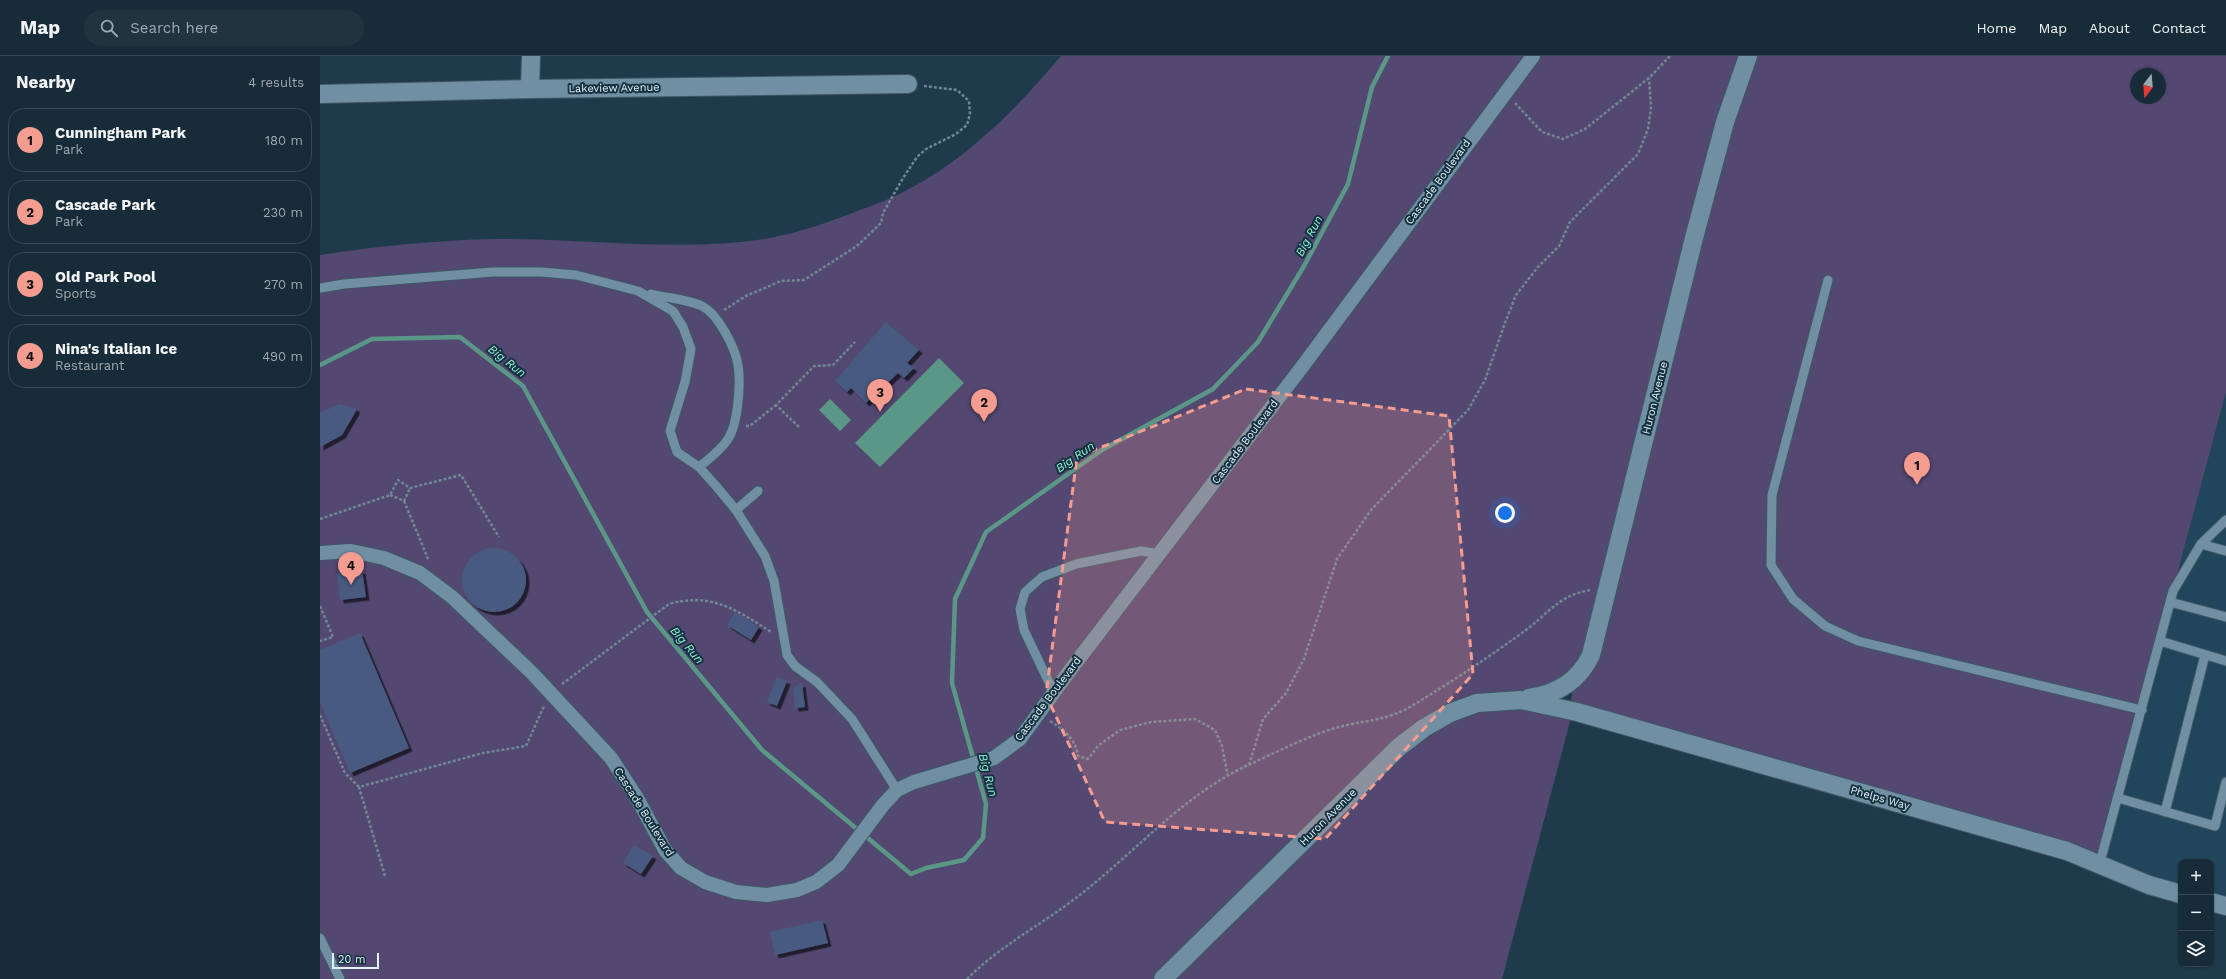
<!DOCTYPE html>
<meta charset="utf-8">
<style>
body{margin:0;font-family:"Work Sans",sans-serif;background:#203440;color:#f1f3f6}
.controls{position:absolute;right:12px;bottom:12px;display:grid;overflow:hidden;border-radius:8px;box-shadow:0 1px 3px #0004}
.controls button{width:36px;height:36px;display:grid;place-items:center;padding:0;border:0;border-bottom:1px solid #364853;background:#172c38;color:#f1f3f6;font:20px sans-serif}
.compass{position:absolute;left:1810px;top:12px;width:36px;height:36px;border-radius:50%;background:#172c38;box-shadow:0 1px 3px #0004;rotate:196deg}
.scale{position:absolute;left:12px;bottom:10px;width:47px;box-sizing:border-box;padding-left:4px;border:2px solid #e1f1fb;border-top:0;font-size:11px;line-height:14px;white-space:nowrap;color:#e1f1fb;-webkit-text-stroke:3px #153140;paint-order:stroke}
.you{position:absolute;left:1185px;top:457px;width:14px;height:14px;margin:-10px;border:3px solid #fff;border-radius:50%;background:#1a73e8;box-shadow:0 0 0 6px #1a73e833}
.badge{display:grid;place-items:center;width:26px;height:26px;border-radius:50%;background:#f59c91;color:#111;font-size:13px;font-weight:700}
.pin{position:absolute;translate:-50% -33px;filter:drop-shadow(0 1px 2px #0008)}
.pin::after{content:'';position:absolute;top:21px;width:14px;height:12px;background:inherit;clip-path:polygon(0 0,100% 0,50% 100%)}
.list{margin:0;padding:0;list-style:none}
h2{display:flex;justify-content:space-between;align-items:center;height:52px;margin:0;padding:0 16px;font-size:17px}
h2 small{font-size:13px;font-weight:400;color:#9ea7ae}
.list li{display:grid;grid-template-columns:26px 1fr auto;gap:12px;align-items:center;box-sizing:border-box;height:64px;margin:0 8px 8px;padding:0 8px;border:1px solid #364853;border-radius:16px}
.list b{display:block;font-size:15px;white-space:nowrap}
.list p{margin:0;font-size:13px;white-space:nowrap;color:#9ea7ae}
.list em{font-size:13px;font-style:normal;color:#9ea7ae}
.icon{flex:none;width:22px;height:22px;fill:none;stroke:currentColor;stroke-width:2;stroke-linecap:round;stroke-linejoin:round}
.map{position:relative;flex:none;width:1906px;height:923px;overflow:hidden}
header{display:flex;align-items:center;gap:24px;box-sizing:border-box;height:56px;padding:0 20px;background:#172c38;border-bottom:1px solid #364853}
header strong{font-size:19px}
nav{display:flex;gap:22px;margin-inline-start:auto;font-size:14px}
.search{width:280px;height:36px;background:#203440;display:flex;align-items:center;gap:10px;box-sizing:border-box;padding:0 14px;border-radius:22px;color:#9ea7ae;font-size:15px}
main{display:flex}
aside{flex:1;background:#172c38}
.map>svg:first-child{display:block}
.built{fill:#21455a}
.green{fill:#534871;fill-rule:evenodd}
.water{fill:#5b9786}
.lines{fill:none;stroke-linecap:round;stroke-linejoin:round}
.stream{stroke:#5b9786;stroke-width:4.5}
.building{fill:#495a81;filter:url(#shadow)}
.service-casing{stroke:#3e5866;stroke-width:11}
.pedestrian-casing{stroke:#3e5866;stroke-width:16}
.minor-casing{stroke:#3e5866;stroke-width:20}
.path{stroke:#708795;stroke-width:2.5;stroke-dasharray:3 2;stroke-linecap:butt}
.service{stroke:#718fa2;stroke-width:9}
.pedestrian{stroke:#718fa2;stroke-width:14}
.minor{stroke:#718fa2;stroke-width:18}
.marked{fill:#f59c91;fill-opacity:0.2;stroke:#f59c91;stroke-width:3;stroke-dasharray:8 5;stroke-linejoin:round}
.labels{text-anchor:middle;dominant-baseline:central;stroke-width:4;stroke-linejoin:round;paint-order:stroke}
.street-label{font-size:11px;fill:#e1f1fb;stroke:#153140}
.water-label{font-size:12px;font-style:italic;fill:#8eecd2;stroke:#153140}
</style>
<header>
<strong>Map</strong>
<div class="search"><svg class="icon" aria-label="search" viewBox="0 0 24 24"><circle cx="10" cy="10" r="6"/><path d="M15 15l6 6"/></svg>Search here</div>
<nav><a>Home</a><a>Map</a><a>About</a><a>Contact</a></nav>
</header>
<main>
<aside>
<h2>Nearby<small>4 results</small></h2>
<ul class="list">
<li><span class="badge">1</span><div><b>Cunningham Park</b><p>Park</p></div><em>180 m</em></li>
<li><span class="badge">2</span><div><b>Cascade Park</b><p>Park</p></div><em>230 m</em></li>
<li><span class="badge">3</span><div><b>Old Park Pool</b><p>Sports</p></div><em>270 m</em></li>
<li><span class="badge">4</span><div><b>Nina's Italian Ice</b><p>Restaurant</p></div><em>490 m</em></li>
</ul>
</aside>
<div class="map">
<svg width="1906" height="923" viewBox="0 0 1906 923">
<defs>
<filter id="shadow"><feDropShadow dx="3.5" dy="3.5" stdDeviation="0" flood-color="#0009"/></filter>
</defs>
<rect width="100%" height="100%" fill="#1f3b4b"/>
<!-- built -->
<path class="built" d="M1906,336V850L1891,846V806H1861V838L1779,810Z"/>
<!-- green -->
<path class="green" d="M741,0H1906V336L1779,810L1251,647L1253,628L1232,638L1252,658L1182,923H0V199C59,190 117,184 176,183C266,182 362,197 450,182C480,176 507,167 535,156C547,151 560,147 573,141C640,110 694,56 741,0ZM1816,18H1840V42H1816Z"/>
<!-- water -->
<path class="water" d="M619,302L644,327L560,411L535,387Z
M510,343L531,364L520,375L499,354Z"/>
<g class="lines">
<!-- stream -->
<path class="stream" d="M0,309L52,283L140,281L203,330L327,556L442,694L591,818L606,812L644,804L663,782L666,748L632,627L635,543L666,476L782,394L893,333L938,286L984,210L1028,128L1052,31L1068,0"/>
</g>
<!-- building -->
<path class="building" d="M566,266L599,294L587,307L594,312L584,322L578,317L546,347L531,332L527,336L515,325Z
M19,348L36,352V355L22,379L0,391V357Z
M142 524a32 32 0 1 1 64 0a32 32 0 1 1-64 0Z
M42,514L46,541L20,544L17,518Z
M415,556L439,571L431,584L407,569Z
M40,577L89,692L30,717L0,646V594Z
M457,621L467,625L457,650L447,646Z
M482,627L485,651L475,652L473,632Z
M314,789L333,800L321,818L303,807Z
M502,864L508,887L455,899L450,876Z"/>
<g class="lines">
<!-- service casing -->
<g class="service-casing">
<path id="service" d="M1508,224L1452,439L1451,509L1473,543L1505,570L1538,585L1822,654
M0,232L24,228L173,216H221L256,219L318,235L353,255L363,271L371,293L365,326L350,375L357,396L379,411L396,430L416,454L445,500L454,525L467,599L475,610L497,626L532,663L577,734
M331,238C347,242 367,243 382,250C398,258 415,291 418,309C421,327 418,368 408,383C401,394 389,403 379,411
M416,454L438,435
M1881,488L1906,495
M1850,546L1906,561
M1840,585L1906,605
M734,637L704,574L700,553L705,536L722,521L756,508L821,495L840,498
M1798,742L1895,770L1906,726
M1845,756L1885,599
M1779,810L1853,535L1881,488L1906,464
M0,882L20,923"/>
</g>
<!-- pedestrian casing -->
<g class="pedestrian-casing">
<path id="pedestrian" d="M0,497L31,495L64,502L100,517L132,541L212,617L291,702L317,742L345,794L361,812L385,826L416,836L447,839L477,834L496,826L518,809L563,749L577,734L594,726L674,702L700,683L748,617L982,311L1213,0"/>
</g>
<!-- minor casing -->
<g class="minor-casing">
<path id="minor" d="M210,33L211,0
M0,38L210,33L588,28
M1209,642C1237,638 1259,625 1271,599L1374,182L1405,66L1428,0
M1891,846L1906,850
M843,923L1079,691L1104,672L1130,657L1157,647L1201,644L1257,656L1747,795L1829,829L1861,838"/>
</g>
<!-- path -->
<path class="path" d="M1195,47L1222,76L1243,83L1265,73L1329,22L1350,0
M404,254L426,240L461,225L484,224L537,190L561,167L563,157L583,122L597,101L606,93L636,78L647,69L650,58L649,45L637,34L604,30
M426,370H430L456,349
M479,371L456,349L494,310L513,309L535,286
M70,439L84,445L90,432
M84,445L109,505
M0,463L70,439L78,424L90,432L141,419L179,481
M0,550L13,581L0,585
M242,628L349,548C391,536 417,554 451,576
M0,659L25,717L39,731
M730,665C745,675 755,682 758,700L768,703L778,690L800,674L831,666L875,663L895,674L902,690L908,721
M929,709L943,663L966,637L984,603L1017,503L1051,454L1148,354L1165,324L1185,267L1196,239L1218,211L1239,190L1250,166L1318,98L1328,73L1331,52L1329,22
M65,820L39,731L163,697L206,690L224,650
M647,923C679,891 717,871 752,845C811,801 859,742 926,710C955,697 993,677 1023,670C1048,664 1067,664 1090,651C1130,627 1169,601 1206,574C1230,556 1239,539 1271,534"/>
<!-- service -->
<use href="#service" class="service"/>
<!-- pedestrian -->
<use href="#pedestrian" class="pedestrian"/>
<!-- minor -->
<use href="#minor" class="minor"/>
</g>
<!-- marked area -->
<path class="marked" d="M926,333L1129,360L1153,618L1005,783L785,766L726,639L757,401Z"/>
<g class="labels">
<!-- street labels -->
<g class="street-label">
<text transform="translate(294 32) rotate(-1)">Lakeview Avenue</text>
<text transform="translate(1118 126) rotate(-54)">Cascade Boulevard</text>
<text transform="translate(1335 342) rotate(-76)">Huron Avenue</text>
<text transform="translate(925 386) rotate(-53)">Cascade Boulevard</text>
<text transform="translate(728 643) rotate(-53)">Cascade Boulevard</text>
<text transform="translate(1560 742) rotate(16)">Phelps Way</text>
<text transform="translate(324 756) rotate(58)">Cascade Boulevard</text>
<text transform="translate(1008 761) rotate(-45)">Huron Avenue</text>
</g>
<!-- water labels -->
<g class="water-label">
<text transform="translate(989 180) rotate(-62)">Big Run</text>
<text transform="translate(187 305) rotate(38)">Big Run</text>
<text transform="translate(755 401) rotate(-35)">Big Run</text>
<text transform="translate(367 589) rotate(50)">Big Run</text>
<text transform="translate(668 719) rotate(75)">Big Run</text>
</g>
</g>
</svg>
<div class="controls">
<button>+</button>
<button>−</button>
<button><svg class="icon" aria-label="layers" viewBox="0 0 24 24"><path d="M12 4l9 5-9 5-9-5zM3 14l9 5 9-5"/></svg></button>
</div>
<svg class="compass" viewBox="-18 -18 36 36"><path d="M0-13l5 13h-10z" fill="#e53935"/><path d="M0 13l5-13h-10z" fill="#9ea7ae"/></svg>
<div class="scale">20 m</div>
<div class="you"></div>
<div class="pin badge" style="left:1597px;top:429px">1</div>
<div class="pin badge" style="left:664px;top:366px">2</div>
<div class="pin badge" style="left:560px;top:356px">3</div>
<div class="pin badge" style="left:31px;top:529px">4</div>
</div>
</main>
